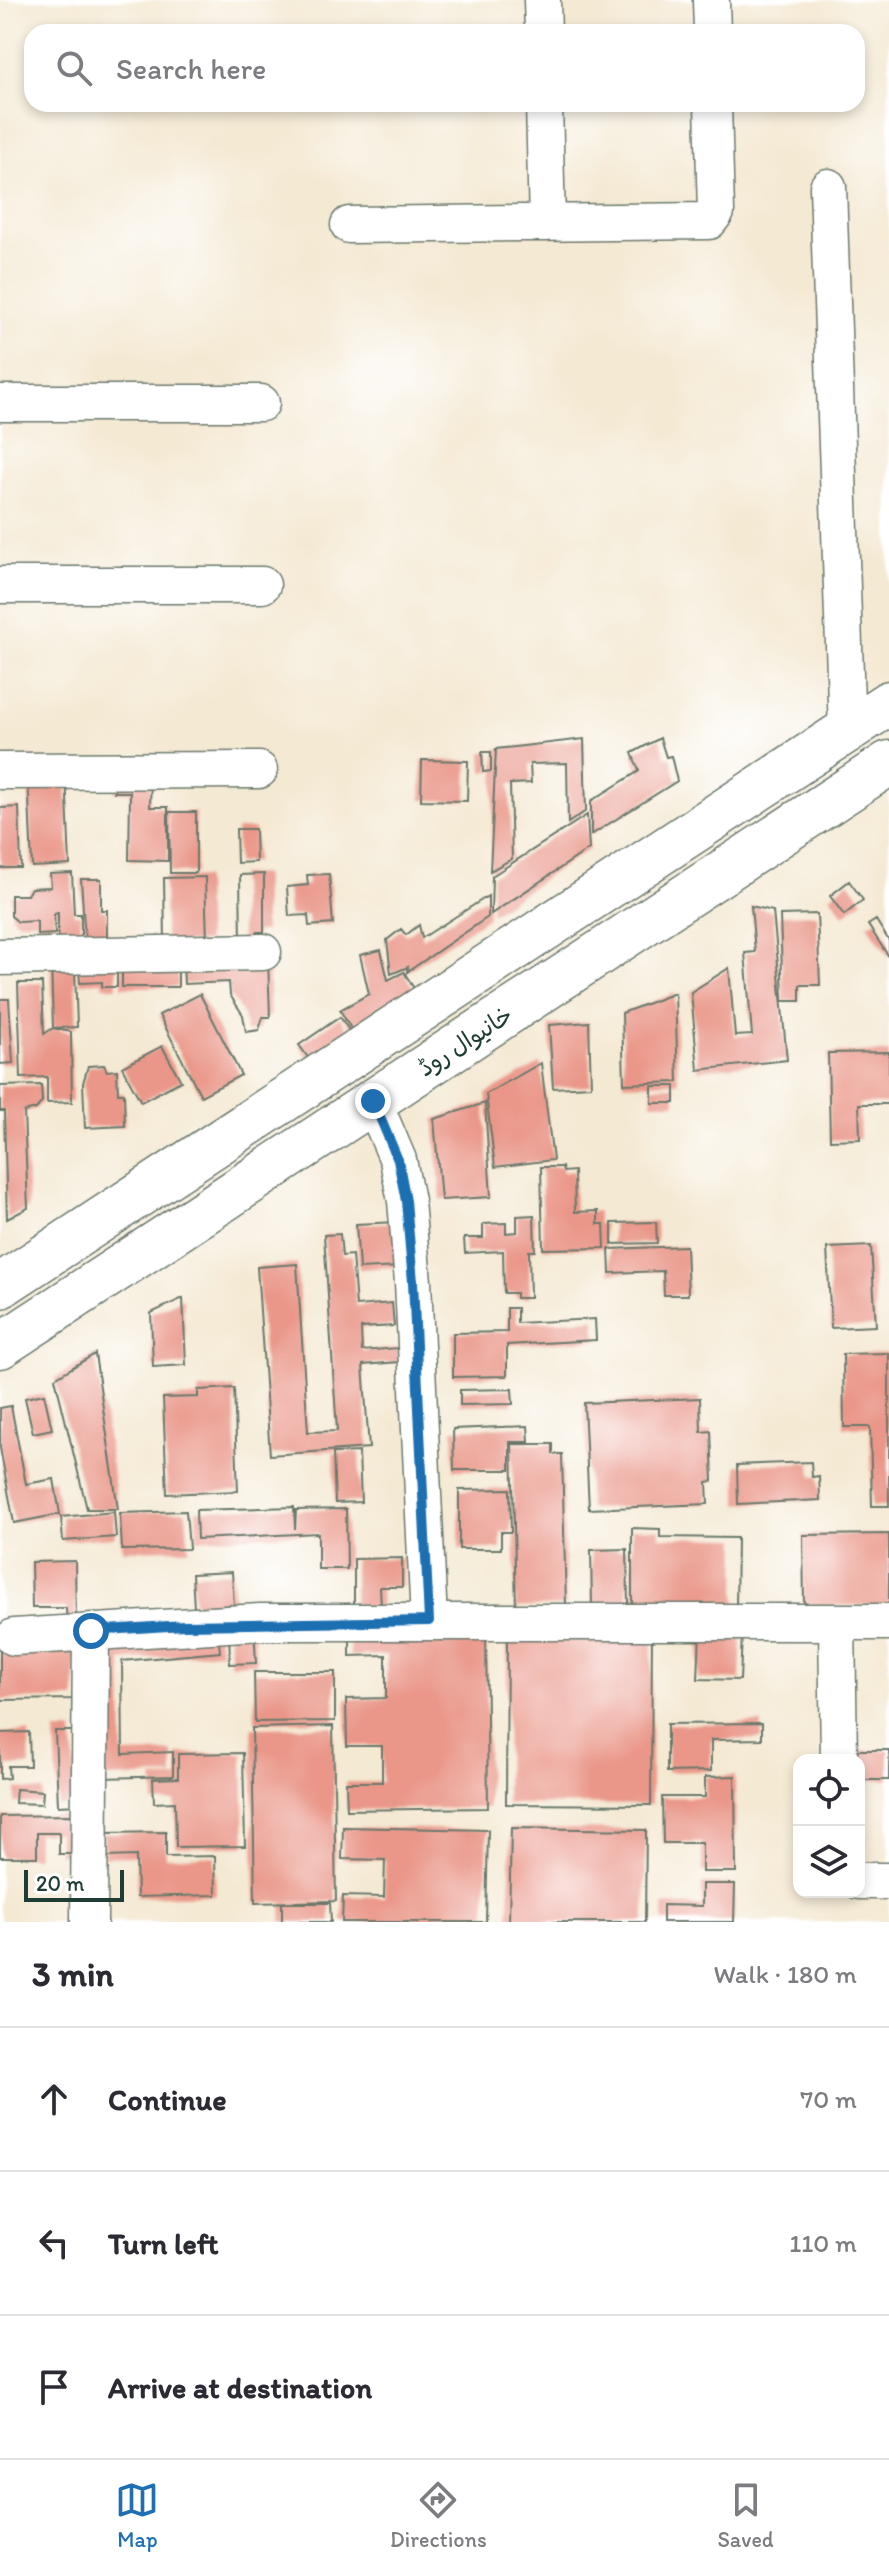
<!DOCTYPE html>
<meta charset="utf-8">
<style>
body{margin:0;font-family:Itim,"Playpen Sans Arabic",sans-serif;background:#f7f7f7;color:#2b2b33}
.controls{position:absolute;right:24px;bottom:24px;display:grid;overflow:hidden;border-radius:16px;box-shadow:0 4px 12px #0003}
.controls button{width:72px;height:72px;display:grid;place-items:center;padding:0;border:0;border-bottom:2px solid #e1e1e2;background:#fff;color:#2b2b33;font:40px sans-serif}
.scale{position:absolute;left:24px;bottom:20px;width:100px;box-sizing:border-box;padding-left:8px;border:4px solid #1f3d34;border-top:0;font-size:22px;line-height:28px;white-space:nowrap;color:#1f3d34;-webkit-text-stroke:6px #fff;paint-order:stroke}
.stop{position:absolute;width:24px;height:24px;margin:-18px;border:6px solid #1f6fb2;border-radius:50%;background:#fff}
.stop.end{background:#1f6fb2;border-color:#fff;box-shadow:0 2px 8px #0008}
.list{margin:0;padding:0;list-style:none}
h2{display:flex;justify-content:space-between;align-items:center;height:104px;margin:0;padding:0 32px;font-size:34px}
h2 small{font-size:26px;font-weight:400;color:#7c7c81}
.list li{display:grid;grid-template-columns:52px 1fr auto;gap:24px;align-items:center;box-sizing:border-box;height:144px;padding:0 32px;border-top:2px solid #e1e1e2}
.list b{display:block;font-size:30px;white-space:nowrap}
.list em{font-size:26px;font-style:normal;color:#7c7c81}
.icon{flex:none;width:44px;height:44px;fill:none;stroke:currentColor;stroke-width:2;stroke-linecap:round;stroke-linejoin:round}
.map{position:relative;flex:none;width:889px;height:1922px;overflow:hidden}
.search{position:absolute;background:#fff;box-shadow:0 4px 12px #0003;left:24px;right:24px;top:24px;height:88px;display:flex;align-items:center;gap:20px;box-sizing:border-box;padding:0 28px;border-radius:24px;color:#7c7c81;font-size:30px}
.sheet{height:536px;background:#fff}
nav{display:flex;justify-content:space-around;align-items:center;box-sizing:border-box;height:112px;border-top:2px solid #e1e1e2;background:#fff;font-size:22px;color:#7c7c81}
nav a{display:grid;justify-items:center;gap:4px}
nav .on{color:#1f6fb2}
.map>svg:first-child{display:block}
.building{fill:#ea9789}
.lines{fill:none;stroke-linecap:round;stroke-linejoin:round}
.minor-casing{stroke:#6a796c;stroke-width:39}
.primary-casing{stroke:#6a796c;stroke-width:47}
.minor{stroke:#fff;stroke-width:36}
.primary{stroke:#fff;stroke-width:44}
.route{stroke:#1f6fb2;stroke-width:10}
.labels{text-anchor:middle;dominant-baseline:central;stroke-width:6;stroke-linejoin:round;paint-order:stroke}
.street-label{font-size:24px;fill:#1f3d34;stroke:#fff}
</style>
<div class="map">
<svg width="889" height="1922" viewBox="0 0 889 1922">
<rect width="100%" height="100%" fill="#fff"/>
<filter id="ink" filterUnits="userSpaceOnUse"><feTurbulence type="fractalNoise" baseFrequency=".0125" numOctaves="2"/><feDisplacementMap in="SourceGraphic" scale="16" xChannelSelector="R" yChannelSelector="G"/><feConvolveMatrix kernelMatrix="1 2 1 2 8 2 1 2 1" color-interpolation-filters="sRGB"/></filter>
<filter id="wash" filterUnits="userSpaceOnUse"><feTurbulence type="fractalNoise" baseFrequency=".006" numOctaves="4" result="noise"/><feDisplacementMap in="SourceGraphic" scale="32" xChannelSelector="R" yChannelSelector="G"/><feGaussianBlur stdDeviation="1.8" result="paint"/><feColorMatrix in="noise" values="0 0 0 0 0 0 0 0 0 0 0 0 0 0 0 0 0 1.4 0 .05"/><feComposite in="paint" operator="in"/></filter>
<g filter="url(#wash)">
<rect width="100%" height="100%" fill="#f4e9d3"/>
<g id="blocks">
<!-- building -->
<path class="building" d="M660,738L666,757L671,756L677,781L591,835V801L639,771L632,753Z
M584,739L586,811L568,823L567,763L530,764L531,783L510,784L512,859L490,871L496,749Z
M482,752H491V771L483,772Z
M422,760L468,761L467,801L421,800Z
M66,774L70,865L32,867L28,775Z
M114,776H151L150,807H168V861L129,860L130,792H114Z
M19,807L21,868H0V808Z
M169,812H196V873H170Z
M587,815L589,849L491,914L492,876Z
M236,829H255L256,862L237,863Z
M72,873L74,914H81V939L58,940V913L54,914L55,934L37,935V921L18,922L11,916V895H27L31,888L51,887L50,874Z
M264,874V932H257L253,941H241L240,875Z
M329,874L333,924L309,926L308,915L289,916L287,887L308,885L307,875Z
M205,877L207,942L165,943L164,878Z
M81,879H101V910H107V940L85,941Z
M849,881L863,900L844,915L830,896Z
M488,896V917L407,972L408,967L391,974L387,940L401,929L406,935L419,925L422,938Z
M751,906L773,911L787,1060L698,1070L691,992L729,968L735,1036L752,1035L745,953L755,952Z
M817,914L820,985H800V1001H783L780,915Z
M876,920L889,941V957L868,925Z
M381,950L388,980L404,972L419,997L354,1034L340,1010L369,994L360,955Z
M268,958L270,1017H263L259,1030L246,1032L243,1015L230,995L229,982L184,984L183,961Z
M117,959V987H102V982L80,983L79,969H75L77,1027L53,1028L71,1032L72,1102L47,1103V1077L21,1078L18,983H42L44,1034L53,1028L51,961Z
M122,961L178,962V987H122Z
M675,993L678,1082L624,1084L622,1013Z
M200,994L241,1075L201,1096L159,1015Z
M0,999H9L13,1063L0,1064Z
M340,1017L353,1036L312,1063L299,1045Z
M589,1022L591,1086L553,1088L549,1025Z
M162,1046L181,1081L141,1102L122,1067Z
M889,1052V1104H859L860,1139L830,1140L828,1053Z
M541,1063L553,1160L495,1167L486,1094Z
M104,1065L107,1071L117,1070L118,1093H124L125,1126L85,1128L83,1083L88,1066Z
M41,1085L42,1102L36,1109L24,1112L28,1208L7,1219L4,1111H0V1086Z
M652,1086H675V1103H652Z
M485,1103L491,1197L441,1200L434,1119Z
M541,1167H562L563,1172L574,1171L575,1212L598,1211V1224H604L605,1248L543,1249Z
M534,1215L535,1251H529L530,1298H516V1293H504L503,1251L465,1253L464,1238H483V1224L506,1223V1233L517,1232V1216Z
M398,1222L400,1267L359,1269L356,1224Z
M656,1222L657,1243L612,1244V1223Z
M340,1234L342,1256L352,1255L356,1306L392,1303L394,1326L361,1328L362,1351L398,1348L399,1362L363,1365L369,1448L270,1455L257,1267L297,1264L308,1432L337,1431L324,1235Z
M686,1246L688,1295H664L663,1271L610,1273L609,1249Z
M871,1246L876,1326L831,1328L827,1248Z
M183,1298L186,1365L153,1367L151,1313Z
M507,1308H517V1323L595,1319L596,1340L507,1345V1376L453,1377V1333L507,1332Z
M889,1353V1506H872L870,1427H844L843,1354Z
M95,1354L118,1509H87L55,1378Z
M234,1388L238,1491L167,1494L163,1398L198,1397V1390Z
M512,1389L513,1404L460,1405V1390Z
M44,1394L52,1429L33,1433L25,1398Z
M700,1398L701,1432L711,1431L713,1481L707,1482L708,1504L589,1509L584,1403Z
M11,1406L26,1484L54,1479L60,1514L14,1523L0,1448V1408Z
M528,1426L529,1442H510V1470H454L453,1429Z
M512,1444H553V1454H562L566,1606L516,1608Z
M359,1452L361,1502L335,1503L333,1453Z
M811,1462L812,1477L819,1476L820,1500L738,1504L737,1465Z
M510,1489L511,1532H501V1549H459V1490Z
M294,1507L295,1529L296,1510L346,1509L347,1569H318V1533L197,1539L196,1510Z
M186,1511L189,1549L122,1550L120,1513Z
M114,1512L116,1537L63,1541L61,1517Z
M632,1528L660,1529V1537L737,1538L736,1609L632,1608Z
M889,1534V1605L804,1606L803,1535Z
M627,1549L628,1605H592L591,1550Z
M402,1558V1587H380L381,1607H354V1559Z
M75,1561L76,1625H67L66,1608H32L31,1562Z
M232,1572L234,1605L194,1608L192,1574Z
M254,1626L256,1663L230,1664L229,1627Z
M507,1630L652,1631L651,1805L506,1804Z
M218,1631L220,1652L122,1661L123,1754L173,1752V1776L103,1778V1642Z
M486,1631L488,1808L347,1810L346,1782H382V1746H347L346,1699L386,1698V1655L350,1656V1633Z
M700,1632L742,1634L740,1680L698,1679Z
M75,1649V1699L0,1700V1650Z
M254,1672H335V1721L255,1722Z
M762,1723V1739L711,1740V1771L667,1772V1724Z
M333,1726L336,1901L255,1903L252,1728Z
M55,1731H72L79,1805L58,1806Z
M29,1732L30,1766H8L9,1778L0,1779V1733Z
M854,1750H889V1780H859V1760H854Z
M243,1753L245,1846L176,1847L175,1802L154,1803L153,1779L178,1778V1754Z
M735,1776L736,1872H702V1843H663L662,1797H705V1777Z
M16,1789L43,1791L42,1804L15,1803Z
M75,1815L76,1854H59V1833H37V1857H0V1816Z
M343,1827L488,1830L486,1922H342L343,1896L384,1897L385,1860L342,1859Z
M511,1828L646,1830L645,1922H509Z
M166,1832V1857L215,1856L216,1895L137,1897L136,1856L104,1857L103,1833Z
M702,1884H735L734,1922H663V1905L702,1906Z
M282,1903H330L331,1922H282Z"/>
</g>
</g>
<g filter="url(#ink)">
<use href="#blocks" fill-opacity="0" stroke="#6a796c" stroke-width="2"/>
<g class="lines">
<!-- minor casing -->
<g class="minor-casing">
<path id="minor" d="M542,0L543,32
M711,0L712,32
M544,104L547,223
M828,187L847,731
M349,225L709,221L716,212L713,104
M0,403H261
M0,585H262
M0,771L259,770
M0,957L263,952
M373,1101L398,1160L406,1201L413,1282L429,1621
M837,1622L839,1760
M14,1637L260,1622H889
M859,1881H889
M89,1922L91,1631"/>
</g>
<!-- primary casing -->
<g class="primary-casing">
<path id="primary" d="M0,1286L889,703
M0,1346L889,763"/>
</g>
<!-- minor -->
<use href="#minor" class="minor"/>
<!-- primary -->
<use href="#primary" class="primary"/>
</g>
</g>
<g class="lines" filter="url(#ink)">
<!-- route -->
<path class="route" d="M91,1631L184,1625L429,1621L413,1282L406,1201L398,1160L373,1101"/>
</g>
<g class="labels">
<!-- street labels -->
<g class="street-label">
<text transform="translate(465 1041) rotate(-33)">خانیوال روڈ</text>
</g>
</g>
</svg>
<div class="controls">
<button><svg class="icon" aria-label="locate" viewBox="0 0 24 24"><circle cx="12" cy="12" r="6"/><path d="M12 2v4M12 18v4M2 12h4M18 12h4"/></svg></button>
<button><svg class="icon" aria-label="layers" viewBox="0 0 24 24"><path d="M12 4l9 5-9 5-9-5zM3 14l9 5 9-5"/></svg></button>
</div>
<div class="scale">20 m</div>
<div class="stop" style="left:91px;top:1631px"></div>
<div class="stop end" style="left:373px;top:1101px"></div>
<div class="search"><svg class="icon" aria-label="search" viewBox="0 0 24 24"><circle cx="10" cy="10" r="6"/><path d="M15 15l6 6"/></svg>Search here</div>
</div>
<section class="sheet">
<h2>3 min<small>Walk · 180 m</small></h2>
<ul class="list">
<li><svg class="icon" aria-label="ahead" viewBox="0 0 24 24"><path d="M12 20V5M6 11l6-6 6 6"/></svg><div><b>Continue</b></div><em>70 m</em></li>
<li><svg class="icon" aria-label="left" viewBox="0 0 24 24"><path d="M17 20v-9H6M10 6l-5 5 5 5"/></svg><div><b>Turn left</b></div><em>110 m</em></li>
<li><svg class="icon" aria-label="arrive" viewBox="0 0 24 24"><path d="M6 21V4h12l-3 4 3 4H6"/></svg><div><b>Arrive at destination</b></div></li>
</ul>
</section>
<nav>
<a class="on"><svg class="icon" aria-label="map" viewBox="0 0 24 24"><path d="M3 6l6-2 6 2 6-2v14l-6 2-6-2-6 2zM9 4v14M15 6v14"/></svg>Map</a>
<a><svg class="icon" aria-label="directions" viewBox="0 0 24 24"><path d="M12 3l9 9-9 9-9-9zM9 14v-3h6M13 9l2 2-2 2"/></svg>Directions</a>
<a><svg class="icon" aria-label="saved" viewBox="0 0 24 24"><path d="M7 4h10v16l-5-4-5 4z"/></svg>Saved</a>
</nav>
